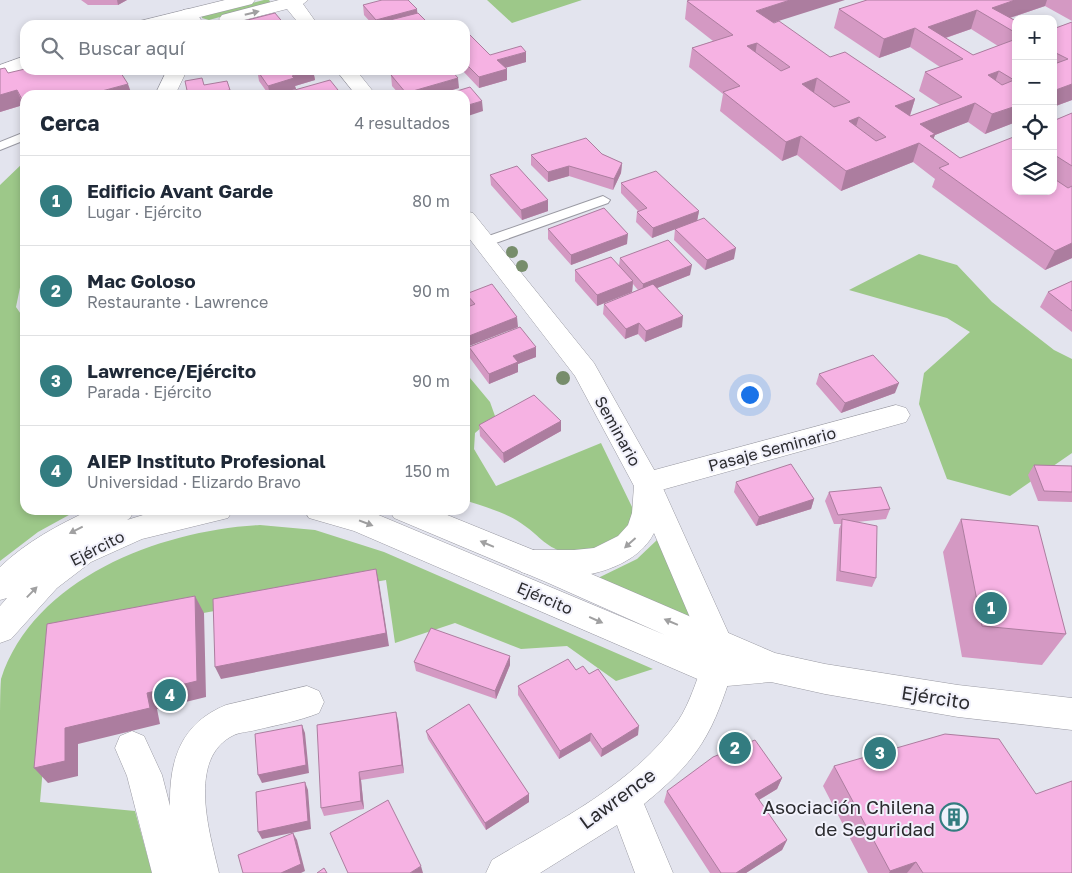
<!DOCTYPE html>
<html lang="es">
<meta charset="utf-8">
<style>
body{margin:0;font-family:"Golos Text",sans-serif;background:#f6f6f7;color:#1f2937}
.controls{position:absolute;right:15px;top:15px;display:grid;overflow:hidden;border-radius:10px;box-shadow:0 2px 8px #0003}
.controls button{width:45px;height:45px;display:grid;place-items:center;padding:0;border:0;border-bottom:1px solid #e0e1e3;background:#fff;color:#1f2937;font:25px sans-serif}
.you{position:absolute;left:749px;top:394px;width:18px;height:18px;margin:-12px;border:4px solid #fff;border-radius:50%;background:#1a73e8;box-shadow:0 0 0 8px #1a73e833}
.badge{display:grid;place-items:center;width:32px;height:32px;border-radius:50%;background:#337c80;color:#fff;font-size:16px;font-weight:700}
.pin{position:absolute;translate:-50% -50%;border:2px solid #fff;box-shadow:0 1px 5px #0006}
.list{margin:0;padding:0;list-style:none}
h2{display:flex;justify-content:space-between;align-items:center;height:65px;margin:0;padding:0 20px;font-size:21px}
h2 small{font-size:16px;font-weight:400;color:#747a83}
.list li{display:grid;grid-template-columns:32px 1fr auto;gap:15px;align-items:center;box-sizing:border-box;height:90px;padding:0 20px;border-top:1px solid #e0e1e3}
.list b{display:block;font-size:19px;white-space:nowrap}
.list p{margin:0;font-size:16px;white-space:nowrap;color:#747a83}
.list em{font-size:16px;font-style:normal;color:#747a83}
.icon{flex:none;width:28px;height:28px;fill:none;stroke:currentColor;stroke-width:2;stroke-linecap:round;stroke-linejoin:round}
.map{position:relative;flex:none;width:1072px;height:873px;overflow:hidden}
.search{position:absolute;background:#fff;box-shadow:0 2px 8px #0003;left:20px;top:20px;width:450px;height:55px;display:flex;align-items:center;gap:12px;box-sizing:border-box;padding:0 18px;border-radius:15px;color:#747a83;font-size:19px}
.panel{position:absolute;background:#fff;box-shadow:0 2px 8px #0003;left:20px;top:90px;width:450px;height:425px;border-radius:15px}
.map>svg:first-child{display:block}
.green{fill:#9dc889}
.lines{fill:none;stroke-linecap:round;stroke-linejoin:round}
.lane-casing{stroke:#9a9aa3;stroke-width:2}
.street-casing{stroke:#9a9aa3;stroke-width:1}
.secondary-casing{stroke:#9a9aa3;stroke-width:1}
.primary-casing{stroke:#9a9aa3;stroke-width:1}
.lane{fill:#fff;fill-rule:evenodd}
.street{fill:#fff;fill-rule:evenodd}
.secondary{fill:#fff;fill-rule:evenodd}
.primary{fill:#fff;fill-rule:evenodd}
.tree{fill:#778d6b}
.wall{fill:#d499c3;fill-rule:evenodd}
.shaded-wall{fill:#ac7d9f}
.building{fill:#f6b2e3;stroke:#ac7d9f;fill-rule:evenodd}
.oneway{fill:#a0a0a1}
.labels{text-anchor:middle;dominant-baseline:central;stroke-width:4;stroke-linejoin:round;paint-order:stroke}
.street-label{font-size:16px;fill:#2b2b2f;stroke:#f1f1fb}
.near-street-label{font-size:19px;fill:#2b2b2f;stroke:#f1f1fb}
.near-poi-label{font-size:19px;fill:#2b2b2f;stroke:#f1f1fb;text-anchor:end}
</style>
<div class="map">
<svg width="1072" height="873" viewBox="0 0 1072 873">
<rect width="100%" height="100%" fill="#e3e4ee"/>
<!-- green -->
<path class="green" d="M264,0H269L271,3L209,20L202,18V16L205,15Z
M487,0H582L512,23Z
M25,161V263L16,307L25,320V510H78L38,532L0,561V185Z
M919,254L957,265L992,302L1054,350L1072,359V453L1010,496L947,479L919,404L924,373L970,332L947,318L849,290Z
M465,372L490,402L495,416L475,433L474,449L496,486L601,443L633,509C632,516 631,524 626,530C616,543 582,554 566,552C549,550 538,535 525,526C509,513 484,507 465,500Z
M260,525L315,530L384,552L653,669L616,681L567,646L521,649L455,623L395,643L386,580L54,640L40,802L135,811L152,873H0C0,825 0,777 0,729C0,716 0,691 1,679C34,577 162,530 260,525Z
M658,539L691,619L598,578L637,559Z"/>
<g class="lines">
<!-- lane casing -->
<g class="lane-casing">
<path id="lane" d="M25,132V140L0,150V142Z
M603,196L610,200L608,203L490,245H480L478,242L480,239Z"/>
</g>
<!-- street casing -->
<g class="street-casing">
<path id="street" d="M189,9L195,10L204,25H186L180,14L183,10Z
M167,70H187L175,95H155Z
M896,405L906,408L910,415L906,422L647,494L637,491L633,483L637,475L647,472Z
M716,657L728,661L732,672C724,696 716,721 702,743C687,767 666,786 644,804L673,873H635L617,825L540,873H486L492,860C557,821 633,785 678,721C690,703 696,681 704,661Z
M307,686L319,691L324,702L319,713C299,721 277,725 256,730C249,732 240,732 234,735C186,758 210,834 219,873H152L127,776L115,748L120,736L132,731L144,736L162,775L170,806C169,760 181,723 226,705Z"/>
</g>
<!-- secondary casing -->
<g class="secondary-casing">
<path id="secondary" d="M225,0H255L252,4L168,25H137L140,21Z
M279,0H308L303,4L318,25H300L287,9L228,24L222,23L219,19L222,15Z
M25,56V69L0,78V65Z
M336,70H356L376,95H356Z
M465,211L473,213L594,363L657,475L732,641L733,660L729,670L717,675L705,670L701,660L700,641L654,533C634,574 561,586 521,572L517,563L521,554L532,550H574L594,548L618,536L628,525L632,513L634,486L575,376L465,233Z"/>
</g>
<!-- primary casing -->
<g class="primary-casing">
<path id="primary" d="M90,510H135L130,518L127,520L159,510H233L228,518L142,539L91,562L57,588L11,639L0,643V606L7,598L0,600V567C26,542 58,525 90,510Z
M304,510L369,511L665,635L546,582L394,518L389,510H435L568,564L775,653L825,664L958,685L1072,698V730L958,717L825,694L771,682L716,687L354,531L309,518Z"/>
</g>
<!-- lane -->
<use href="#lane" class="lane"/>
<!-- street -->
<use href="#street" class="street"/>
<!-- secondary -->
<use href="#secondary" class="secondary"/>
<!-- primary -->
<use href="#primary" class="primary"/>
</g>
<!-- trees -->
<g class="tree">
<circle cx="512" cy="252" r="6"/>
<circle cx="522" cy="266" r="6"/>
<circle cx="563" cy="378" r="7"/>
</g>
<!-- wall -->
<path class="wall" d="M81,0H127L118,5H88Z
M867,0H1072V21L1045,6L1010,18L1016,21V122L985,134L968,122L935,135L933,139L960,158L1053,191V121L1072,113V258L1045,270L932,187L935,179L913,162L841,191L797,155L782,161L720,111L723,94L689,67L692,48L713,41L685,19L687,1L773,23L830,57L915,99L910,116L940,105L919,91L925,72L940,67L910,47L879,58L834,28L839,9ZM971,29L998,46L973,55L946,38Z
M363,5L418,13L430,25H373L364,15Z
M1072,22V100L1053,107V29Z
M465,30L490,55L526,62L505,68L507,80L479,88L462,70H465Z
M0,69L8,73L25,95V108L23,105L0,112Z
M252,70H313L315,80L295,86L296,89L273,95H269L259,81L258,75H256Z
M391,75L459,88L435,95H400L392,86Z
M602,154L622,163L621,173L613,190L569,176L548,182L531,165V155Z
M490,175L548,211L522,220L491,185Z
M621,183L699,211L697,221L734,259L705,270L674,240L675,229L652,238L636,222L637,212L638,211L621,193Z
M548,229L627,244L571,265L548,239Z
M620,258L690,275L657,288L682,327L645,342L638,334L625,339L603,314L604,304L638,290L633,284L632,292L597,306L575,281V270L619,265Z
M1072,281V332L1040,307L1048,292Z
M466,294L518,327L469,346L465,340V308L469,307L467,304Z
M469,347L536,357L518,364V372L489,384L470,358Z
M819,374L895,393L841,413L816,384Z
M561,421V431L504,463L480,436L479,425Z
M1034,465L1072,466V502L1038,501L1028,475Z
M736,482L814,499L811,509L756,526L734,492Z
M829,492L890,509L886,519L857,522L876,578L872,587L836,581L839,529L841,524H834L825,501Z
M961,519L1066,634L1042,665L962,657L943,552Z
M414,662L510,665L496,699L416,671Z
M576,670L638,735L601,757L590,741L559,759L518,695V686Z
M398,720L404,773L361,780L364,809L324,816L321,808Z
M426,731L529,794V802L486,830L428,739Z
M834,766L1036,794L1072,873H868L823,786Z
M782,778L777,789L759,800L787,840L782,850L746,873H710L664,802L667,791Z"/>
<!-- shaded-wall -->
<path class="shaded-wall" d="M117,0H127L118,5Z
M790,0H845L753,29L756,11Z
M1015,0H1047L1045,6L997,22L992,8Z
M417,9L418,19L390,20L391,25H377L376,20Z
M977,10L971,29L936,41L928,27Z
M915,28L910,47L879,58L884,39Z
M757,43L754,62L747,46Z
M526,52V62L497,70V60Z
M507,69V80L479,88V77Z
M255,70H275H257L258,75H256Z
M313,70L315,80L295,86L296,89L273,95H270L268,86L292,76Z
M999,71L992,90L988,75Z
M458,78L459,88L435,95H406V93Z
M817,78L813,97L802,84Z
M128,84L132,95H87Z
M1072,84V100L1053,107V91Z
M17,90L23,105L0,112V95Z
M230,90L231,95H202Z
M338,90L339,95H320Z
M915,99L909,118L895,106Z
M482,101L483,111L465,117V106Z
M975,103L968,122L935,135L929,150L920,124Z
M1016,106V122L985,134L992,114Z
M859,117L853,136L849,121Z
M801,136L797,155L782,161L786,142Z
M919,143L913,162L841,191L846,171Z
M622,163L621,173L613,190L614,179Z
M569,166V176L548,182V172Z
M548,200V211L522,220L521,210Z
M699,211L697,221L652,238L653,228Z
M628,234L627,244L571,265V255Z
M1072,243V258L1045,270L1055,251Z
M736,248L734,259L705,270L707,260Z
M692,265L690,275L642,294L643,284Z
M633,281L632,292L597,306V295Z
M683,316L682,327L645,342L646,331Z
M517,317L518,327L469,346V336Z
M639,323L638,334L625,339L626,329Z
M536,347V357L518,364V372L489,384V374L513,356Z
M899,383L895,393L841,413L845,403Z
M561,421V431L504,463L503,453Z
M814,499L811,509L756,526L759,517Z
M376,569L379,582L389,646L221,679L215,667Z
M195,596L204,613L206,697L157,709L160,724L78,744V776L48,783L34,768L65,728Z
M510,656V665L496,699L495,691Z
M396,712L398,720L404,773L402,765Z
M302,725L305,733L309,773L262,783L258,775Z
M639,726L638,735L601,757L602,749Z
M591,733L590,741L559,759L560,751Z
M359,772L361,780L364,809L361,801Z
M782,778L777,789L750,805L755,794Z
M305,782L308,790L311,829L262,839L258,832Z
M529,794V802L486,830L485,823Z
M293,833L297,840L305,871L301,873H281Z
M787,840L782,850L746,873H736Z
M916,862L907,873H889L890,871Z
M421,866L423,873H410Z"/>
<!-- building -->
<path class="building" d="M382,0H408L417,9L376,20L363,5Z
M690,0H790L756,11L774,23L779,21L830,57L845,52L915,99L895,106L910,116L962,97L925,72L963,59L915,28L884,39L839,9L867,0H1015L992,8L1016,21V33L977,10L928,27L973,55L1016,39V106L992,114L975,103L920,124L935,134L930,136L960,158L1016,136V191H1053V178L1068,188L1072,186V243L1055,251L939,168L949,164L919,143L846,171L801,136L786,142L723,92L740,86L692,48L733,35L687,1ZM757,43L790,67L781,71L747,46ZM999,71L1014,80L1002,85L988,75ZM817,78L850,102L834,107L802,84ZM859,117L886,137L876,141L849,121Z
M275,13L285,25H228Z
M418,13L430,25H395L390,20Z
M1072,22V84L1053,91V61L1057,63L1068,59L1054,52H1053V29Z
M465,30L490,55L521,46L526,52L497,60L507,69L479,77L465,63Z
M5,68L8,73L25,69V70H119L128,84L87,95H25V105L17,90L0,95V69Z
M257,70H312L292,76L294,78L268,86Z
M409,70H451L458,78L406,93L391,75Z
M202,78L204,85L227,81L230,90L202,95H188L185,81Z
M330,80L338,90L320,95H277Z
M470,87L482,101L465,106V95H444Z
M1072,113V166L1053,154V121Z
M586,138L602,154L622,163L614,179L569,166L548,172L531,155Z
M517,166L548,200L521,210L490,175Z
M656,171L699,211L653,228L637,212L647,208L621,183Z
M604,208L628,234L571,255L548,229Z
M704,218L736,248L707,260L675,229Z
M668,240L692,265L643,284L620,258Z
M611,257L633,281L597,295L575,270Z
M1072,281V311L1048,292Z
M492,284L517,317L469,336L465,331V308L475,304L466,294Z
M653,284L683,316L646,331L639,323L626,329L604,304Z
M520,327L536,347L513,356L518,362L489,374L469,347Z
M873,355L899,383L845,403L819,374Z
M534,395L561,421L503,453L479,425Z
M791,464L814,499L759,517L736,482Z
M1034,465L1072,466V492L1044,491Z
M881,487L890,509L838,515L829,492Z
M842,519L877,526L876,578L840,571Z
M961,519L1038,526L1066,634L982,626Z
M376,569L386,633L215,667L213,599Z
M195,596L197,681L147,693L150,708L65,728V761L34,768L47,624Z
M431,628L510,656L495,691L414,662Z
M568,659L576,670L583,666L589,674L598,669L639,726L602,749L591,733L560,751L518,686Z
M469,704L529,794L485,823L426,731Z
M396,712L402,765L359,772L361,801L321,808L317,725Z
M302,725L306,765L258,775L255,734Z
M945,734L999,739L1036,794L1072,781V873H923L916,862L890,871L834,766Z
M755,740L782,778L755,794L787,840L736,873H721L667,791L713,757Z
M305,782L308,821L258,832L256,792Z
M388,800L421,866L410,873H348L330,833Z
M293,833L301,864L281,873H243L238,855Z
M324,868L327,873H317Z"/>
<!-- one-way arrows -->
<defs><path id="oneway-solid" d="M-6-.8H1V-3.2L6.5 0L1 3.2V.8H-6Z" transform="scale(1.25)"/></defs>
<g class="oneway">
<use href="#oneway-solid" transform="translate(252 13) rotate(-14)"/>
<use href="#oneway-solid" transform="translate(366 523) rotate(21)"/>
<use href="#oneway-solid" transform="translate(76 530) rotate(153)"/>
<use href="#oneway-solid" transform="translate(630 543) rotate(138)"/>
<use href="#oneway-solid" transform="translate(487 544) rotate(-157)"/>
<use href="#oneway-solid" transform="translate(32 592) rotate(-46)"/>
<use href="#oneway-solid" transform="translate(596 620) rotate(24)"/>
<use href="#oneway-solid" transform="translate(671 622) rotate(-157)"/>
</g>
<!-- icons -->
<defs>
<g id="building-ring" transform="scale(1.4375)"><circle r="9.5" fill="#f1f1fb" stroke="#337c80" stroke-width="1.5"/><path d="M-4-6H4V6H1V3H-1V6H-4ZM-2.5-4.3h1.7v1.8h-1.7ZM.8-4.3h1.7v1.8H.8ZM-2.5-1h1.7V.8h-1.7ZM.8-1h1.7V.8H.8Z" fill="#337c80"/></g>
</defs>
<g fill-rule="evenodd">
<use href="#building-ring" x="954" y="817"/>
</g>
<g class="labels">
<!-- street labels -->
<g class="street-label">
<text transform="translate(618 431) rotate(61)">Seminario</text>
<text transform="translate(772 449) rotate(-15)">Pasaje Seminario</text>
<text transform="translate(97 548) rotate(-27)">Ejército</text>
<text transform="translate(545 598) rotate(23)">Ejército</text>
</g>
<!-- near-street labels -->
<g class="near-street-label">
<text transform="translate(936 697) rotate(9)">Ejército</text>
<text transform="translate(617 798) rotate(-36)">Lawrence</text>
</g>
<!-- near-poi labels -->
<g class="near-poi-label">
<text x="935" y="806">Asociación Chilena<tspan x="935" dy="22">de Seguridad</tspan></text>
</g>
</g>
</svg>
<div class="controls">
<button>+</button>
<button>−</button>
<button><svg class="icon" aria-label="locate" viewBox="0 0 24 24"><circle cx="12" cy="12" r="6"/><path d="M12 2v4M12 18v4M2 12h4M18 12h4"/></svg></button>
<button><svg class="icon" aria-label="layers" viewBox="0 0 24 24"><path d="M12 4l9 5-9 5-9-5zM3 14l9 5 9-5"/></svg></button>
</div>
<div class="you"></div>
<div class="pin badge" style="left:991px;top:608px">1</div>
<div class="pin badge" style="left:735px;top:748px">2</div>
<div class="pin badge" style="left:880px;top:753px">3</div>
<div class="pin badge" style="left:170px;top:695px">4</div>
<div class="search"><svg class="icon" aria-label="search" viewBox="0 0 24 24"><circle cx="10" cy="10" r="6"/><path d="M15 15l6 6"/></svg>Buscar aquí</div>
<section class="panel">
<h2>Cerca<small>4 resultados</small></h2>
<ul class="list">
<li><span class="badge">1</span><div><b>Edificio Avant Garde</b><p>Lugar · Ejército</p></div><em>80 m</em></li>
<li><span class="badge">2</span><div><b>Mac Goloso</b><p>Restaurante · Lawrence</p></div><em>90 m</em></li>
<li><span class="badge">3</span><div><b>Lawrence/Ejército</b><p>Parada · Ejército</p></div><em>90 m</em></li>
<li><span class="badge">4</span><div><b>AIEP Instituto Profesional</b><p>Universidad · Elizardo Bravo</p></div><em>150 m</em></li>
</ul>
</section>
</div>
